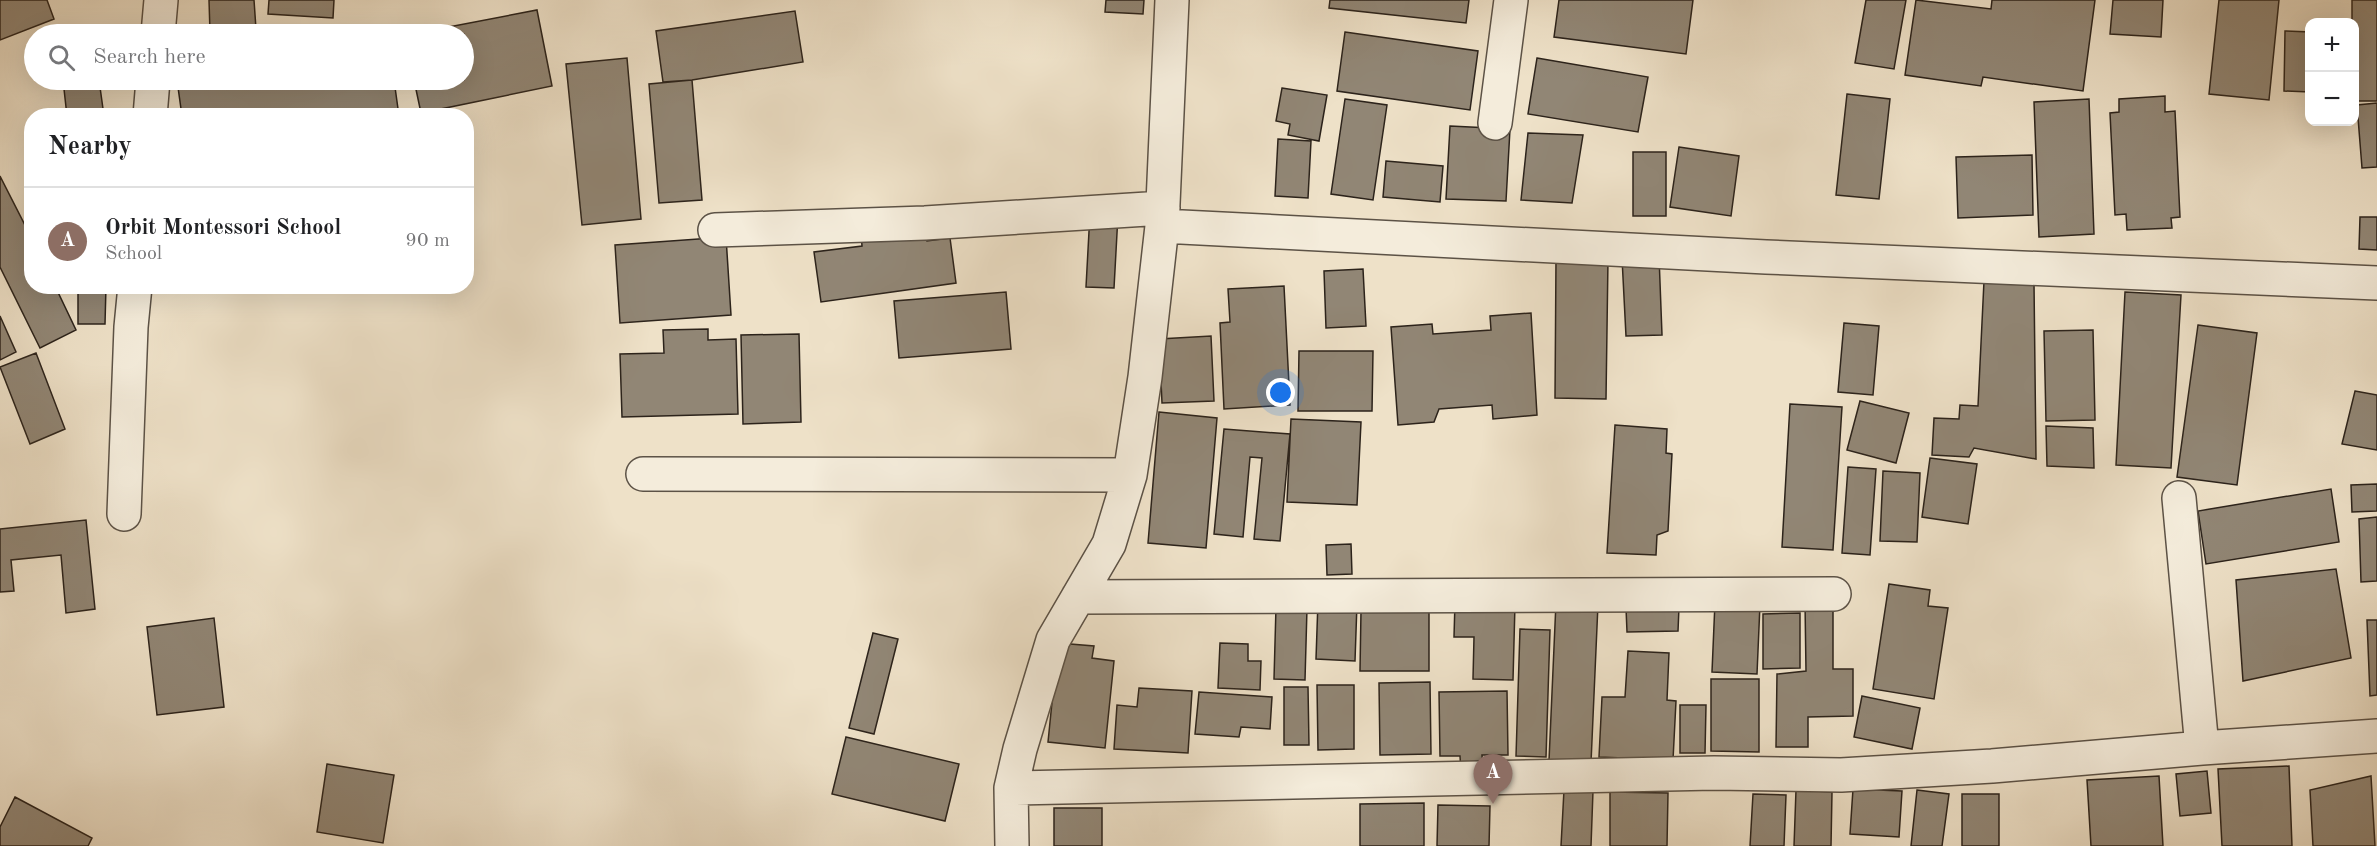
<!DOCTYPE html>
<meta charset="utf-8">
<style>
body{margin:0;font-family:"Old Standard TT",serif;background:#f6f6f6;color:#202124}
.controls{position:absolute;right:18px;top:18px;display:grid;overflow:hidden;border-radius:12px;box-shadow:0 6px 24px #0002}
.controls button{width:54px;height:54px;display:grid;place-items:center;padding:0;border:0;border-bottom:2px solid #e0e0e0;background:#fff;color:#202124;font:30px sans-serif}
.you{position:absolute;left:1281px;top:393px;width:21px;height:21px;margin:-15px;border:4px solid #fff;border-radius:50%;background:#1a73e8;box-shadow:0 0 0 9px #1a73e833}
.badge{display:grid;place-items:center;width:39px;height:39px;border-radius:50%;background:#db2777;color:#fff;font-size:20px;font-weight:700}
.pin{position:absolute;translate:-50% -50px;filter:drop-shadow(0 2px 3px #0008)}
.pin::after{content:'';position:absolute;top:32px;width:21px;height:18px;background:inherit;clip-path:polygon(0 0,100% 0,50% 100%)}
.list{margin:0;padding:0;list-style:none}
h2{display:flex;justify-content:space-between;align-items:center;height:78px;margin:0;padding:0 24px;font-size:26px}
h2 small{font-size:20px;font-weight:400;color:#757577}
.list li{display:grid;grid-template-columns:39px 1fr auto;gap:18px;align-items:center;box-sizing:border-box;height:108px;padding:0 24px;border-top:2px solid #e0e0e0}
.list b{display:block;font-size:22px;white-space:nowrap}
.list p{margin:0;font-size:20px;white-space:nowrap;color:#757577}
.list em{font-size:20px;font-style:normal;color:#757577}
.icon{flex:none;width:33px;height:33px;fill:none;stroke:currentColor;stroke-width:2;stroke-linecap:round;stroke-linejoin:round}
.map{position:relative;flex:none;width:2377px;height:846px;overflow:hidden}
.search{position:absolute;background:#fff;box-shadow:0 6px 24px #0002;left:24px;top:24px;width:450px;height:66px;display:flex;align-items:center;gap:15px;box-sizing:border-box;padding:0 21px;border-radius:33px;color:#757577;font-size:22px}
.panel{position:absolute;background:#fff;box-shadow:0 6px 24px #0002;left:24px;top:108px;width:450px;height:186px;border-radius:24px}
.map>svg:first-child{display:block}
.building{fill:#918675;stroke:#2c231b;stroke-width:1.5}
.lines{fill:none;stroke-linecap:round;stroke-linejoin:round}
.street-casing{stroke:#5c5246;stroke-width:36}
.street{stroke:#f4ecdb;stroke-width:33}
</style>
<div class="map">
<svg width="2377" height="846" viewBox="0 0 2377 846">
<rect width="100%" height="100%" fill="#eee1c8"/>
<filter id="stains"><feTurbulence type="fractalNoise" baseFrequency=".00333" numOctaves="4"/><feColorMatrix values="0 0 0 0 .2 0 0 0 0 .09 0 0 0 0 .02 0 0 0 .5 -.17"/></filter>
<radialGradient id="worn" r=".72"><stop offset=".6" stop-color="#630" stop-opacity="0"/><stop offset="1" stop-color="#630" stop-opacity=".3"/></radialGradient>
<!-- building -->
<path class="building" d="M0,0H47L54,19L0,40Z
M209,0H254L256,29L210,32Z
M269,0H334L333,18L268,14Z
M1106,0H1144L1143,14L1105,12Z
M1330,0H1469L1466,23L1329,8Z
M1559,0H1693L1686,54L1554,37Z
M1866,0H1906L1894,69L1855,63Z
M1916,0L1991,9L1992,0H2095L2083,91L1983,77L1981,86L1905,75Z
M2113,0H2163L2161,37L2110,34Z
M2219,0H2279L2269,100L2209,94Z
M2352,0H2377V101H2354V22H2352Z
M537,10L552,86L421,113L414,80H464V34H412Z
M795,11L803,62L692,80L663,82L656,31Z
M2285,31L2310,32V92L2284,91Z
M1345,32L1478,51L1470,110L1337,91Z
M627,58L641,219L582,225L566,64Z
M1537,58L1648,77L1638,132L1528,114Z
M63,80H99L104,116H67Z
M177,80H394L399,116H182Z
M692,80L702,200L659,203L649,84Z
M1282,88L1327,95L1319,141L1288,135L1290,124L1276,121Z
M1847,94L1890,99L1879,199L1836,195Z
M2165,96V112L2175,111L2180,217L2171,218L2172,228L2127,230L2126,214L2115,215L2110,113L2119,112V99Z
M1345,99L1387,105L1373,200L1331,194Z
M2089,99L2094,234L2039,237L2034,102Z
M2377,103V167L2362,168L2357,105Z
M1450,126L1510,129L1506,201L1446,199Z
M1528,133L1583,135L1572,203L1521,200Z
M1278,139L1311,141L1308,198L1275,196Z
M1679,147L1739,156L1731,216L1670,207Z
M1633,152H1666V216H1633Z
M2032,155L2033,215L1958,218L1956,157Z
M1386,161L1443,166L1440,202L1383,197Z
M0,176L32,239V286H55L76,330L40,348L0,267Z
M1090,213L1118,215L1114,288L1086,287Z
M2360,217H2377V250L2359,249Z
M925,223L927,241L950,238L956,283L821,302L814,252L862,246L861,232Z
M726,237L731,315L620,323L615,245Z
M1659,256L1662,335L1626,336L1622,258Z
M1556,259H1608L1606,399L1555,398Z
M1363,269L1366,326L1326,328L1324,271Z
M1984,281L2034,283L2036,459L1974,448L1969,457L1932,455L1934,418L1959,419L1960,405L1978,406Z
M78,286H106L105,324H78Z
M1284,286L1290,405L1224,409L1220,323L1230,322L1228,289Z
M1006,292L1011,349L899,358L894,301Z
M2125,292L2181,295L2171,468L2116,465Z
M1531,313L1537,415L1493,419L1492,405L1439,409L1434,422L1398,425L1391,327L1432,324L1433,334L1491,330L1490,316Z
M0,316L16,352L0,360Z
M1844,323L1879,326L1873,395L1838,392Z
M2198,325L2257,333L2237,485L2177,477Z
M708,329V340L736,339L738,414L622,417L620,354L664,353L663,330Z
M2093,330L2095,420L2046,421L2044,331Z
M799,334L801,422L743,424L741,335Z
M1211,336L1214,401L1162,403L1159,339Z
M1299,351H1373L1372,411H1298Z
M36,353L65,429L30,444L0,367Z
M2355,391L2377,395V450L2342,444Z
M1860,401L1909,413L1896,463L1847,450Z
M1790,404L1842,407L1833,550L1782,547Z
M1159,412L1217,418L1206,548L1148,543Z
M1291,419L1361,422L1357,505L1287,502Z
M1615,425L1667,429L1666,453L1672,454L1668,531L1657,535L1656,555L1607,553Z
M2046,426L2093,428L2094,468L2047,466Z
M1224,429L1290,434L1280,541L1254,539L1262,458L1250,457L1243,537L1214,534Z
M1930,458L1977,464L1968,524L1922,517Z
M1848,467L1876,469L1870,555L1842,553Z
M1883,471L1920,473L1917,542L1880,541Z
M2377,484V511L2352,512L2351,485Z
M2331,489L2339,542L2206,564L2198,511Z
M2377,517V581L2361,582L2359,519Z
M86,520L95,609L66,613L61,555L11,560L14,591L0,592V529Z
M1351,544L1352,574L1327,575L1326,545Z
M2336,569L2351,658L2243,681L2236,580Z
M1889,584L1930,590L1928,606L1948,608L1934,699L1873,689Z
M1318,601L1357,603L1355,661L1316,659Z
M1455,602L1515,604L1513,680L1473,679L1474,637H1454Z
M1556,602L1598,604L1591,763L1549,761Z
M1715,602L1760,604L1757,674L1712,672Z
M1805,602H1833V669H1853V716L1808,717V747H1776L1777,674L1806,671Z
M1276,607L1307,608L1305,680L1274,679Z
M1679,607L1678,631L1627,632L1626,608Z
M1361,611H1429V671H1360Z
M1800,613V668L1763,669V614Z
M214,618L224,707L157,715L147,627Z
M2367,620H2377V695L2370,696Z
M1520,629L1550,630L1546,757L1516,756Z
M873,633L898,639L874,734L849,728Z
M1058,643L1094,646L1092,658L1114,661L1105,748L1048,742Z
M1220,643L1248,644V661H1261L1260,690L1218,688Z
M1628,651L1669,653L1667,700L1676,701L1673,760L1599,757L1602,697H1625Z
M1711,679H1759V752L1711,751Z
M1430,682L1431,754L1380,755L1379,683Z
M1317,685H1354V749L1318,750Z
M1284,687H1308L1309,745H1284Z
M1139,688L1192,691L1188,753L1114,749L1117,705L1137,707Z
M1507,691L1508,755H1482L1483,772H1461L1460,756H1440L1439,692Z
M1199,692L1272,697L1270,729L1241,727L1239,737L1195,734Z
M1862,696L1920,708L1912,749L1854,737Z
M1680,705H1706L1705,753H1680Z
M846,737L959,764L945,821L832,794Z
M327,764L394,775L383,843L317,832Z
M2289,766L2292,846H2222L2218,769Z
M2207,771L2211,813L2180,816L2176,774Z
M2159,776L2163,846H2091L2087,780Z
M2371,776L2375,846H2313L2310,790Z
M1853,789L1902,791L1899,837L1850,834Z
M1564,790L1593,791L1591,846H1561Z
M1796,790L1832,792L1831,846H1794Z
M1917,790L1949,794L1942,846H1911Z
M1610,792L1668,793L1667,846H1610Z
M1753,794L1786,795L1784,846H1750Z
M1962,794H1999V846H1962Z
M15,797L92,838L88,846H0V827Z
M1424,803V846H1360V804Z
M1438,805L1490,806L1489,846H1437Z
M1054,808H1102V846H1054Z"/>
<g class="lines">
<!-- street casing -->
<g class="street-casing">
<path id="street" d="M158,34L161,0
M150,116L153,80
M1495,123L1511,0
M1162,226L1766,257L2377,283
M715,230L925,223L1163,208
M643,474L1130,475
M2179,498L2202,748
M124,514L131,327L135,286
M1078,597L1834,594
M1011,788L1714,773L1841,775L1992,766L2202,748L2377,736
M1012,846L1011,788L1020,749L1053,640L1109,544L1130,475L1145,377L1162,226L1172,0"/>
</g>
<!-- street -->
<use href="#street" class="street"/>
</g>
<rect width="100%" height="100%" filter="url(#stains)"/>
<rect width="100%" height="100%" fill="url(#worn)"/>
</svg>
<div class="controls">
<button>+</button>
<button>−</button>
</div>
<div class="you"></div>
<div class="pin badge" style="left:1493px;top:804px;background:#8d6e63">A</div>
<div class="search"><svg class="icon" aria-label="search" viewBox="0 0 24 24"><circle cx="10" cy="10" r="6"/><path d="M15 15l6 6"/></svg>Search here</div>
<section class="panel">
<h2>Nearby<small></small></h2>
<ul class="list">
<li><span class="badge" style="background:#8d6e63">A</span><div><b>Orbit Montessori School</b><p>School</p></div><em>90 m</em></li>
</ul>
</section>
</div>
